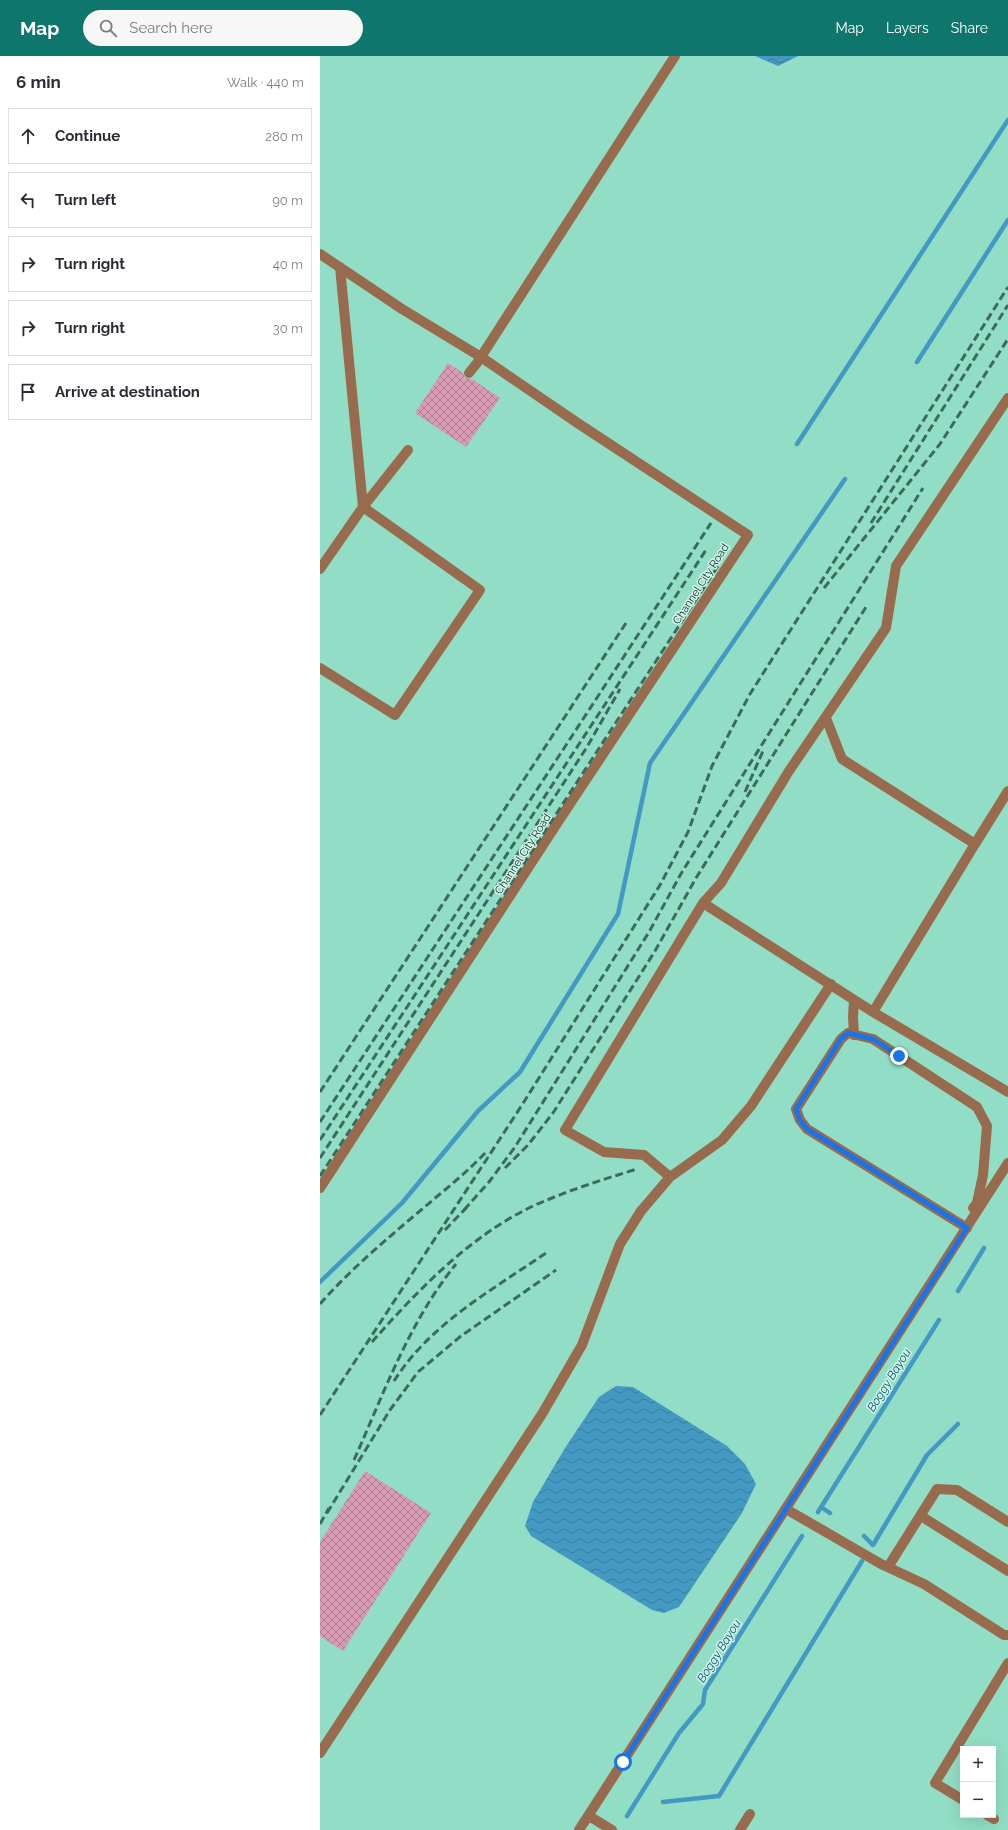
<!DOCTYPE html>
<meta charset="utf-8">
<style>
body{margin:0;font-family:Raleway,sans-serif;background:#f7f7f7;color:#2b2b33}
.controls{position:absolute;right:12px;bottom:12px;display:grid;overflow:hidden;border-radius:0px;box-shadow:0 4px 16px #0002}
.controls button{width:36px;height:36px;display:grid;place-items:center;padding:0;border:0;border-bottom:1px solid #e1e1e2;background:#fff;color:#2b2b33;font:20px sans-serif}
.stop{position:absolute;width:12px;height:12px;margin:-9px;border:3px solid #1a73e8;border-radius:50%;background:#fff}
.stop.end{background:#1a73e8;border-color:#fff;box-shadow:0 1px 4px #0008}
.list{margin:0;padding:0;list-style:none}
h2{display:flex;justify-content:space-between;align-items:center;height:52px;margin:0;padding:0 16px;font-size:17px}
h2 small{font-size:13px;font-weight:400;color:#7c7c81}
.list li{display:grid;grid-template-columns:26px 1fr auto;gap:12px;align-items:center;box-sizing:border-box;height:56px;margin:0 8px 8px;padding:0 8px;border:1px solid #e1e1e2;border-radius:0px}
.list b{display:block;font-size:15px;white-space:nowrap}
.list em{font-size:13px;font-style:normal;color:#7c7c81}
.icon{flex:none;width:22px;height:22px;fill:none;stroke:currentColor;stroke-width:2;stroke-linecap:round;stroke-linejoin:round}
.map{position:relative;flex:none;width:688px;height:1774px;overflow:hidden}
header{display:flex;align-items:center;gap:24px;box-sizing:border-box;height:56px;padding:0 20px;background:#0f766e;color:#fff}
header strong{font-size:19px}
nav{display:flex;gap:22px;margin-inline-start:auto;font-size:14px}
.search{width:280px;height:36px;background:#f7f7f7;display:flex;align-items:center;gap:10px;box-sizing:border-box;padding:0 14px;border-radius:22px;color:#7c7c81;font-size:15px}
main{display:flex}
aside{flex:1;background:#fff}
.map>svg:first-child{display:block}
.water{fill:url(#water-waves)}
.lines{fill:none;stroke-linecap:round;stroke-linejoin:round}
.stream{stroke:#4499c3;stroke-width:4.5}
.building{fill:url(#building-cross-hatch)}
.minor{stroke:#996b4e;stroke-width:10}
.rail{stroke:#3c6a5c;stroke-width:3;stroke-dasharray:8 4;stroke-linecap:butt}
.route{stroke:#1a73e8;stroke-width:5}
.labels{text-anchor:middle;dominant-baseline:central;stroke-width:3;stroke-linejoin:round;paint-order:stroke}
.street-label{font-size:11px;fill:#0e2e25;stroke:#d1f5e9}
.water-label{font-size:12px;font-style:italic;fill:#0c526f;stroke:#d1f5e9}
</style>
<header>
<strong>Map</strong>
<div class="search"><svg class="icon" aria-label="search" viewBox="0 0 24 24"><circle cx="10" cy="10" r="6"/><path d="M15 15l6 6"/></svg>Search here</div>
<nav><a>Map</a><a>Layers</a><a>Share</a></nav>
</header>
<main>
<aside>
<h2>6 min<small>Walk · 440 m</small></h2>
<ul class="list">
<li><svg class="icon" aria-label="ahead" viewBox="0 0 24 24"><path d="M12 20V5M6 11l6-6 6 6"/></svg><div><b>Continue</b></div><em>280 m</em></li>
<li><svg class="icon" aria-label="left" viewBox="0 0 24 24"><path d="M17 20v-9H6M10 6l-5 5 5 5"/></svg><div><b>Turn left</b></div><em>90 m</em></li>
<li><svg class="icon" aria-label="right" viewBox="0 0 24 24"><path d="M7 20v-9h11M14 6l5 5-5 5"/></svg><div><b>Turn right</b></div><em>40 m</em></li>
<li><svg class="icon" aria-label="right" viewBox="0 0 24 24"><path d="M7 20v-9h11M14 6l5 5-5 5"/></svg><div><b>Turn right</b></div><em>30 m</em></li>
<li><svg class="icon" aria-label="arrive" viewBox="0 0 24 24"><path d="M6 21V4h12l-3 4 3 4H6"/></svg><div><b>Arrive at destination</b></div></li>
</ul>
</aside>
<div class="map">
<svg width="688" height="1774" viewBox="0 0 688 1774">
<defs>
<pattern id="water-waves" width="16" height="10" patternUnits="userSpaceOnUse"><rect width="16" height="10" fill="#4499c3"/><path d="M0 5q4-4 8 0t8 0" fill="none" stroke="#377d9e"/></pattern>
<pattern id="building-cross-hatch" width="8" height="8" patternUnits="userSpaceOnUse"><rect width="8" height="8" fill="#d99ab4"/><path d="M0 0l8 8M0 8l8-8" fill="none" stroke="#ae7e92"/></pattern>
</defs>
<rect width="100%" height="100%" fill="#92ddc5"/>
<!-- water -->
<path class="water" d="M435,0H478L458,10Z
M296,1330L313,1331L407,1390L425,1408L436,1428L422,1457L359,1551L344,1557L332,1554L211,1480L205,1470L213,1446L245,1392L279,1341Z"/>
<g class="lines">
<!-- stream -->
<path class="stream" d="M597,306L688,164
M477,388L688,64
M0,1226L82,1147L158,1055L200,1016L298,858L330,707L525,423
M638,1235L664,1192
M501,1451L510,1457
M498,1456L619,1264
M544,1480L553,1489L607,1399L638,1368
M343,1746L399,1740L542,1505
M307,1760L359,1677L383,1648L385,1634L482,1480"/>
</g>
<!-- building -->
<path class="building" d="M128,307L143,317L145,322L152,323L180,342L146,391L95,357Z
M45,1415L111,1457L23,1595L0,1580V1486Z"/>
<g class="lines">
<!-- minor -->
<path class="minor" d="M0,198L82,253L161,301L259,368L428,479L236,769L0,1132
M149,317L157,307L355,0
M0,513L43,451L88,394
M0,612L75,659L160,534L43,451L20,211
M506,662L522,703L655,788L553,956
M655,788L688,735
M383,847L553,956L688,1036
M534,979L533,961L534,944
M350,1121L402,1084L431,1050L511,928
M647,1172L487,1073L480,1064L476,1053L521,983L528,977L553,983L657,1051L667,1070L663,1119L657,1147L653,1152
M466,1453L561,1508L604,1528L684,1579H688
M601,1460L688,1515
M568,1511L617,1433L637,1434L688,1466
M0,1697L222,1358L262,1289L300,1188L321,1155L350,1121L324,1099L284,1096L245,1074L383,847L401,827L469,715L566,572L576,510L688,342
M643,1744L615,1727L688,1607
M667,1759L674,1763
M269,1760L292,1774
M259,1774L688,1107
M420,1774L430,1758"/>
<!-- rail -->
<path class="rail" d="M551,467L688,249
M504,532L620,388L688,283
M425,736L443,695
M0,1036L306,567
M0,1066L391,467
M0,1084L386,494
M0,1102L267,691L300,633
M185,1112L208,1089L233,1057L335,895L376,822L546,551
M0,1120L398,510
M144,1154L169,1126L195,1091L329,876L362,816L603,432
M125,1174L148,1150
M0,1248C36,1207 79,1173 120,1138C137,1124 153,1110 168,1094
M52,1286C97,1235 149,1181 211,1151C246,1135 281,1124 317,1113
M74,1325C110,1268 172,1234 226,1197
M0,1359L202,1049L340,829L368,776L392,710L430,638L688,231
M34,1404C64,1337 89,1266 136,1208
M7,1457L70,1354L98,1316L141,1280L236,1214
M0,1468L9,1452"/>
</g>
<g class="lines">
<!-- route -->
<path class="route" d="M303,1706L647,1172L487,1073L480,1064L476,1053L521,983L528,977L553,983L579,1000"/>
</g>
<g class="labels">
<!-- street labels -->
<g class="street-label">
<text transform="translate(381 528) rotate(-57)">Channel City Road</text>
<text transform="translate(203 798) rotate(-57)">Channel City Road</text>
</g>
<!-- water labels -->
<g class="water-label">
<text transform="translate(569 1324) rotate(-58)">Boggy Bayou</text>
<text transform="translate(399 1595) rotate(-58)">Boggy Bayou</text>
</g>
</g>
</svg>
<div class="controls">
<button>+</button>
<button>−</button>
</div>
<div class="stop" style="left:303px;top:1706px"></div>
<div class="stop end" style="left:579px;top:1000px"></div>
</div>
</main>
